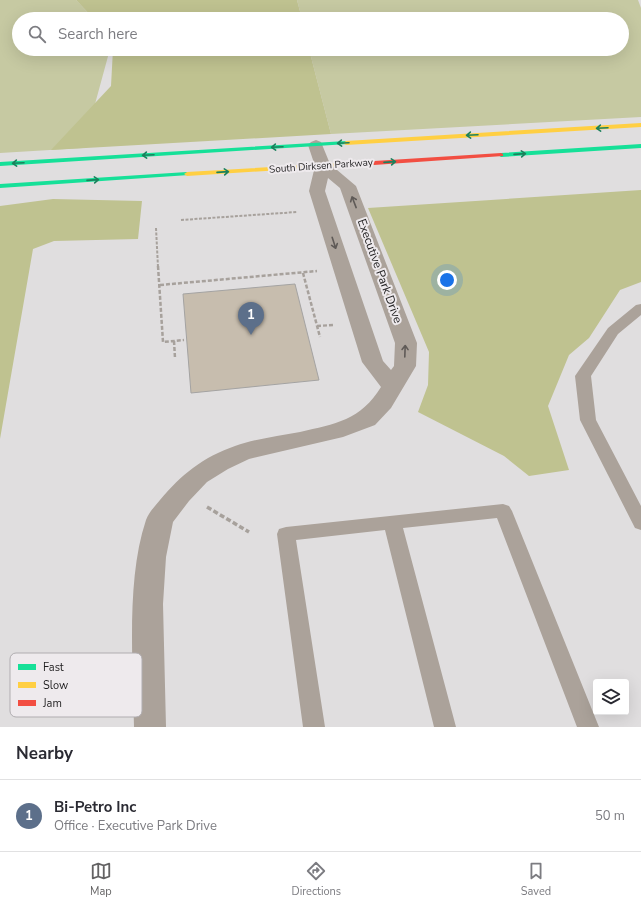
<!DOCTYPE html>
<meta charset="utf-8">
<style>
body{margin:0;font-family:"Nunito Sans",sans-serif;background:#f2f2f3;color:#2b2b33}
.controls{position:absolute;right:12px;bottom:12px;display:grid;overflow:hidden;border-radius:4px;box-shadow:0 4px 16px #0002}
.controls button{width:36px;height:36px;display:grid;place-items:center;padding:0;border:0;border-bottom:1px solid #e1e1e2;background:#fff;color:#2b2b33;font:20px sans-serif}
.you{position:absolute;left:447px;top:280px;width:14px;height:14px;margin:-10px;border:3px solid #fff;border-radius:50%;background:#1a73e8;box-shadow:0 0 0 6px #1a73e833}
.badge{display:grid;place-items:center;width:26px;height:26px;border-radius:50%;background:#636263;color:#fff;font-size:13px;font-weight:700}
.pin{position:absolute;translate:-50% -33px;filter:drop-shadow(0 1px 2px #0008)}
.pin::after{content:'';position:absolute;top:21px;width:14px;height:12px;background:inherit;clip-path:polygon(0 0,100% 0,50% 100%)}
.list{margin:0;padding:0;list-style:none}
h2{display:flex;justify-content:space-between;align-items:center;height:52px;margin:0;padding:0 16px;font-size:17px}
h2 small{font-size:13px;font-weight:400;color:#7c7c81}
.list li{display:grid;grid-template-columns:26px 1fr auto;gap:12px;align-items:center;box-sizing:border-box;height:72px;padding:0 16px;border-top:1px solid #e1e1e2}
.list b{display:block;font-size:15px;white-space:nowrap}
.list p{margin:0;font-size:13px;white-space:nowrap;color:#7c7c81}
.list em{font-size:13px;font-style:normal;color:#7c7c81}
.icon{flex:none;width:22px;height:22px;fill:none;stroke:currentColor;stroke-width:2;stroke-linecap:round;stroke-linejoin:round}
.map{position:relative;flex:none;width:641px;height:727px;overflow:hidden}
.search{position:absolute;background:#fff;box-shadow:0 4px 16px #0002;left:12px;right:12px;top:12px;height:44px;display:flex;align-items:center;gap:10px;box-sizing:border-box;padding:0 14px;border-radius:22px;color:#7c7c81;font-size:15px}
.sheet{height:124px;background:#fff}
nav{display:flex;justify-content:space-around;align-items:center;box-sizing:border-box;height:56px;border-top:1px solid #e1e1e2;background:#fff;font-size:11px;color:#7c7c81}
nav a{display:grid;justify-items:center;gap:2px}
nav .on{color:#636263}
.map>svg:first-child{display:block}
.green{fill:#c6c9a2}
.forest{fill:#bfc290}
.building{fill:#c7bdae;stroke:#a4a3a2}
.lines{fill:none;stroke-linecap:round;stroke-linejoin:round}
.path-far2{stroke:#a7a19c;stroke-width:2;stroke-dasharray:3 1.5;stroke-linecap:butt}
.path-far1{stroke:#a7a19c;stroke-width:2.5;stroke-dasharray:4 2;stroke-linecap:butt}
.path{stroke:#a7a19c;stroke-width:3.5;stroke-dasharray:5 2.5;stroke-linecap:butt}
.lane{fill:#aba29a;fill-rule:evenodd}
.street{fill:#aba29a;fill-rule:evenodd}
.fast{fill:#16e098;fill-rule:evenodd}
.slow{fill:#ffcf43;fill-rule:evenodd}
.jam{fill:#f24e42;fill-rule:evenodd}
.oneway{stroke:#1b805c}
.oneway2{stroke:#5f5a57}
.labels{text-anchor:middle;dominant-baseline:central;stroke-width:4;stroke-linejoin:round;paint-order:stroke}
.far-street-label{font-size:10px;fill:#201f20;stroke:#eeeaed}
.street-label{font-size:12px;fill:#201f20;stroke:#eeeaed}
.key{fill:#eeeaed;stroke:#b0adb0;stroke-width:1}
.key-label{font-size:11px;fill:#201f20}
</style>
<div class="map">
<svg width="641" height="727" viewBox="0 0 641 727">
<rect width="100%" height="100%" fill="#e0dedf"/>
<!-- green -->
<path class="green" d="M0,0H76L94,19H19V49H110L83,148L0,153Z
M297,0H638L641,8V117L331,134L309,49H622V19H302Z"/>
<!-- forest -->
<path class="forest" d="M76,0H297L302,19H94Z
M113,49H309L331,134L51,150L111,86Z
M641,190V282L620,290L589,338L569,355L548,406L569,470L529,476L504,456L418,412L428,385L429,352L368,208Z
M53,199L142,201L138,239L54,241L33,249L0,439V206Z"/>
<!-- building -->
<path class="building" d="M295,284L319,380L191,393L183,294Z"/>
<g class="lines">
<!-- path-far2 -->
<path class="path-far2" d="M181,220L297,212
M156,228L158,267"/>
<!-- path-far1 -->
<path class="path-far1" d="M158,266L163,342L184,340
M303,273L320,337
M160,285L317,271
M317,326L333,325
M174,341L175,358"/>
<!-- path -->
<path class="path" d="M207,507L249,532"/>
<!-- lane -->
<path class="lane" d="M641,304V315L618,334L591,376L596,420L641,506V530L635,528L580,420L575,376L608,328L636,305Z
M503,504L509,506L512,511L599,727H577L497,518L403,528L456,727H434L385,530L296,540L325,727H303L277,534L279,529L286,527Z"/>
<!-- street -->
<path class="street" d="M316,140L321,142L330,164L356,186L417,343L416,366L391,408L375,425L343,437L249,459L228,469L207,482L189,501L173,522L166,557L163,604L166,727H134C133,664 126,579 146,520C149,512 155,506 160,500C181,475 203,457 235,446C255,439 278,436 300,432C335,424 361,420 381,387L362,362L309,191L315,166L308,145L311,142ZM328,178L340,188L395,343L394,366L391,370L383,361L325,191Z"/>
<!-- fast -->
<path class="fast" d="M346,141L349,143L348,144L0,166V162Z
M641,144V148L501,157L498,155L501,153Z
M187,172L190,174L189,175L0,188V184Z"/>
<!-- slow -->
<path class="slow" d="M641,123V127L346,145L343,143L346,141Z
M374,161L376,162V164L187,176L184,174L187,172Z"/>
<!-- jam -->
<path class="jam" d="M501,153L503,154V156L374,165L371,163L374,161Z"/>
</g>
<!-- one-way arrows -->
<defs><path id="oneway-shaft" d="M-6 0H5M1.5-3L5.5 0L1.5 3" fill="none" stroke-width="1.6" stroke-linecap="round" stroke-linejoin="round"/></defs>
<g class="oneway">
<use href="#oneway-shaft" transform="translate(602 128) rotate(177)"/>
<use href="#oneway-shaft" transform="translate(472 135) rotate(177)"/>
<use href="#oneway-shaft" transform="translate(343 143) rotate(177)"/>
<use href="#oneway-shaft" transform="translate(277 147) rotate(177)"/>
<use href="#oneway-shaft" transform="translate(520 154) rotate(-4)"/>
<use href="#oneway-shaft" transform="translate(148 155) rotate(177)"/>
<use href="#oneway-shaft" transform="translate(390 162) rotate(-4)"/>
<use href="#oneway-shaft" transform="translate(18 163) rotate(177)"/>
<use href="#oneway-shaft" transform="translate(223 172) rotate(-4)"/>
<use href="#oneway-shaft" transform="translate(93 180) rotate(-4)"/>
</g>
<g class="oneway2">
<use href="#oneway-shaft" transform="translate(354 202) rotate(-111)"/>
<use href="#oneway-shaft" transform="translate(334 243) rotate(72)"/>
<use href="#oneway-shaft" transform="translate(405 351) rotate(-88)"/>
</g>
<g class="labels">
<!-- far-street labels -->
<g class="far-street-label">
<text transform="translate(321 166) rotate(-4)">South Dirksen Parkway</text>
</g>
<!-- street labels -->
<g class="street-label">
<text transform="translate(380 271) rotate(70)">Executive Park Drive</text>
</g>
</g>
<!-- legend -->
<rect x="10" y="653" width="132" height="64" rx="6" class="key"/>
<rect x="18" y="664" width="18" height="6" fill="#16e098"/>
<rect x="18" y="682" width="18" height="6" fill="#ffcf43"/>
<rect x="18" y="700" width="18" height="6" fill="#f24e42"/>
<g class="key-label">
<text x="43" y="671">Fast</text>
<text x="43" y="689">Slow</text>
<text x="43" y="707">Jam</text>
</g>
</svg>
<div class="controls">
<button><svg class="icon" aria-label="layers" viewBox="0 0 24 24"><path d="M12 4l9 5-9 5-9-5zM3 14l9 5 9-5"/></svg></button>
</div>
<div class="you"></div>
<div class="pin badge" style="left:251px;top:335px;background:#5c6f8a">1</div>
<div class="search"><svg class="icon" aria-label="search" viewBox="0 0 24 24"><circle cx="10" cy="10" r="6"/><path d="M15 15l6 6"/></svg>Search here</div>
</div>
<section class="sheet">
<h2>Nearby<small></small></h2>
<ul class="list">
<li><span class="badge" style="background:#5c6f8a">1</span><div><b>Bi-Petro Inc</b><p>Office · Executive Park Drive</p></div><em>50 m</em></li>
</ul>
</section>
<nav>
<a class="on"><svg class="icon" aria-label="map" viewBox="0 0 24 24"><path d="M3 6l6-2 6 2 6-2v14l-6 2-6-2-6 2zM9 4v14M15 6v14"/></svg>Map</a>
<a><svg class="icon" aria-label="directions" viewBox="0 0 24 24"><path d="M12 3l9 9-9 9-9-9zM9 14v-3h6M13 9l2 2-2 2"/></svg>Directions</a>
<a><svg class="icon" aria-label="saved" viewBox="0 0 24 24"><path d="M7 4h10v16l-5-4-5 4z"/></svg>Saved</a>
</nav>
